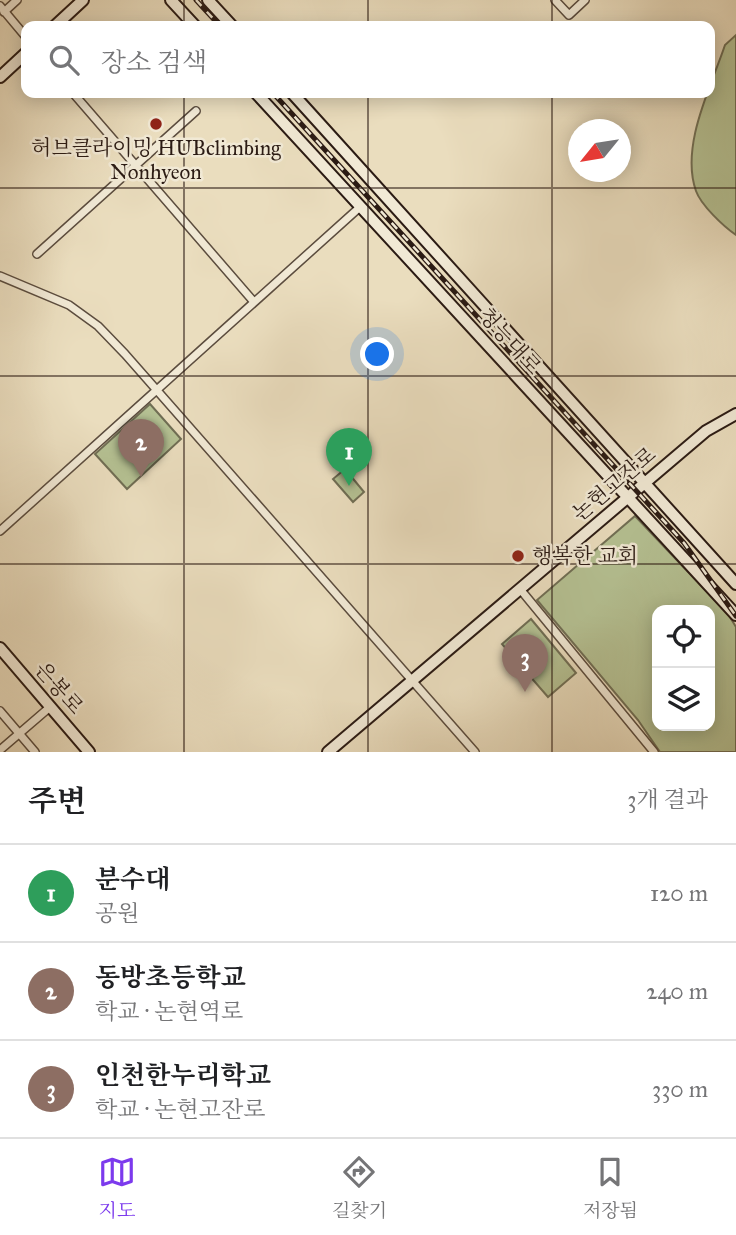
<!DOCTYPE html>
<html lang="ko">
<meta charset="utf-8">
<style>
body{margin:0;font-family:"IM FELL Great Primer","Noto Serif KR",serif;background:#f6f6f6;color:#202124}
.controls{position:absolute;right:21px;bottom:21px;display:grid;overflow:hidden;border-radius:14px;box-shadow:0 4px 18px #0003}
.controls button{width:63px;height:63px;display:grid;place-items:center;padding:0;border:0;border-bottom:2px solid #e0e0e0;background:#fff;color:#202124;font:35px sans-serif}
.compass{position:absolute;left:568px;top:119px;width:63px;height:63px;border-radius:50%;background:#fff;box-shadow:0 4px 18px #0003;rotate:240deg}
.you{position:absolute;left:378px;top:355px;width:24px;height:24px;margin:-18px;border:5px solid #fff;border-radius:50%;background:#1a73e8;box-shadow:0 0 0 10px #1a73e833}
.badge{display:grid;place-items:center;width:46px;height:46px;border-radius:50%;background:#7c3aed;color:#fff;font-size:23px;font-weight:700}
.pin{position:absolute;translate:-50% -58px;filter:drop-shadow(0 2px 4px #0008)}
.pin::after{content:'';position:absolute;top:37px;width:24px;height:21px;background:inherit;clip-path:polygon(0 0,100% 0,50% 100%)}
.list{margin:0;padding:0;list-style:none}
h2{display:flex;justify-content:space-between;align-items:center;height:91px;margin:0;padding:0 28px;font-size:30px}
h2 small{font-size:23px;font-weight:400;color:#757577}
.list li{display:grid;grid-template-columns:46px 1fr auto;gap:21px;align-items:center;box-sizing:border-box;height:98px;padding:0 28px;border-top:2px solid #e0e0e0}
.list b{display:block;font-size:26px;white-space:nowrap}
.list p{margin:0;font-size:23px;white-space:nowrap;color:#757577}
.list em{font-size:23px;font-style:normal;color:#757577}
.icon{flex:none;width:38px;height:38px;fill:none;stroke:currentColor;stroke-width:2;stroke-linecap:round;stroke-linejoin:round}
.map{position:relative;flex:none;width:736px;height:752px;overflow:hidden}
.search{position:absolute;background:#fff;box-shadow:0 4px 18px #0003;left:21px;right:21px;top:21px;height:77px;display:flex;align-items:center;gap:18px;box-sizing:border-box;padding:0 24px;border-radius:14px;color:#757577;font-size:26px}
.sheet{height:385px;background:#fff}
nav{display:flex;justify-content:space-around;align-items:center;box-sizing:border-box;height:98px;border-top:2px solid #e0e0e0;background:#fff;font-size:19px;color:#757577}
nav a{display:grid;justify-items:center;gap:4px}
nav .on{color:#7c3aed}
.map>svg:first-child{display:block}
.green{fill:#b5c193;stroke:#706e54;stroke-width:2;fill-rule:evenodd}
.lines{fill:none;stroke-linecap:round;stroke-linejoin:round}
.street-casing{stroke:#5b4c3e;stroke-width:10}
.secondary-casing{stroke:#2b1b14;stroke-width:14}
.street{stroke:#f1e9d5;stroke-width:7}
.secondary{stroke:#f1e9d5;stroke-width:10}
.rail-casing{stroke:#2b1b14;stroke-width:5}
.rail{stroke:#f1e9d5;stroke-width:2.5;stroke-dasharray:8;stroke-linecap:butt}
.grid{fill:none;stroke:#2b1b14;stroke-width:2;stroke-opacity:0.55}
.poi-dot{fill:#8f2418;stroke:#f1e9d5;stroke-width:2.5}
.labels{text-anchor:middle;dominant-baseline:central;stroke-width:5;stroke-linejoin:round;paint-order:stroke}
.poi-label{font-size:21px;fill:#2b1b14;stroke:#f1e9d5}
.street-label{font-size:21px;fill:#2b1b14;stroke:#f1e9d5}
</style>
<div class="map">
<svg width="736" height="752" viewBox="0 0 736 752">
<rect width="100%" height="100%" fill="#eaddbe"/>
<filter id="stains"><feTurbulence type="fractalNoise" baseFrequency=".00286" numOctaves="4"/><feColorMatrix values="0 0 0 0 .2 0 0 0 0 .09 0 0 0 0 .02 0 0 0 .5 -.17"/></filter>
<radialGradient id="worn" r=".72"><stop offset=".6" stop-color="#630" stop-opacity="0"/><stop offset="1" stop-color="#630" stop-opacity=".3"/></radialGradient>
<!-- green -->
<path class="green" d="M736,35V235C723,226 701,205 696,191C680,146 711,87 725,45Z
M150,404L181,439L127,489L95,454Z
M345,469L364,492L353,502L333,479Z
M635,516L728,614L736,627V752H660L638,720L537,600ZM657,610H710V726H657Z
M531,619L576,673L548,697L502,644Z"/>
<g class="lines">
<!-- street casing -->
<g class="street-casing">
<path id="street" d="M555,0L569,15L585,0
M0,6L26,37
M4,12L17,0
M73,93L254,302
M37,254L196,111
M0,276L69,305L98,326L125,354L475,752
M0,531L360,207
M520,589L654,752
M0,711L35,752
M0,750L50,707"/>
</g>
<!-- secondary casing -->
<g class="secondary-casing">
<path id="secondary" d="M171,0L195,26
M208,0L232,26
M55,26L83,0
M0,77L26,53
M256,93L736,615
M292,93L736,584
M0,648L89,752
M328,752L706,431L736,414"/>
</g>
<!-- street -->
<use href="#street" class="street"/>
<!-- secondary -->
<use href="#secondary" class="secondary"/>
<!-- rail casing -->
<g class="rail-casing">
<path id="rail" d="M196,0L220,26
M273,93L684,543L736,616"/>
</g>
<!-- rail -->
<use href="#rail" class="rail"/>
</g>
<!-- grid -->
<path class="grid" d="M184,0V26M368,0V26M552,0V26M184,93V752M368,93V752M552,93V752M0,188H736M0,376H736M0,564H736"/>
<!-- markers -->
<g class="poi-dot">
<circle cx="156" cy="124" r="7"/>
<circle cx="518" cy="556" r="7"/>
</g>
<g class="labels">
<!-- poi labels -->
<g class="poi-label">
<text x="156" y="148">허브클라이밍 HUBclimbing<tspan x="156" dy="24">Nonhyeon</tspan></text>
<text x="532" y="556" text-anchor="start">행복한 교회</text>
</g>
<!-- street labels -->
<g class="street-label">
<text transform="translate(510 341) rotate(48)">청능대로</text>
<text transform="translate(614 484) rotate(-40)">논현고잔로</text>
<text transform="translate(59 688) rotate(49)">은봉로</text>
</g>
</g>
<rect width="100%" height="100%" filter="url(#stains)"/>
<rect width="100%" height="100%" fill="url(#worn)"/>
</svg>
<div class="controls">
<button><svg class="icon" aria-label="locate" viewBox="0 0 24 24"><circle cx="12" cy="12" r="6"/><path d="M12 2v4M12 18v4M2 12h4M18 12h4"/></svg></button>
<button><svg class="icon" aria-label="layers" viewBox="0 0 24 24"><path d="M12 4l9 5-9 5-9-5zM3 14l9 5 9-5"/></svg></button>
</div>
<svg class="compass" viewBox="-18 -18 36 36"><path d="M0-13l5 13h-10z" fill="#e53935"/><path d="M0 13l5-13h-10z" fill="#757577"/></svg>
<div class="you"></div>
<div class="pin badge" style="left:349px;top:486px;background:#2e9e5b">1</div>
<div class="pin badge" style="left:141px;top:477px;background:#8d6e63">2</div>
<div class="pin badge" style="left:525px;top:692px;background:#8d6e63">3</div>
<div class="search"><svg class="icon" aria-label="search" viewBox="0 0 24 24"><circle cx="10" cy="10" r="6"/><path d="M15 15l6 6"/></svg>장소 검색</div>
</div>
<section class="sheet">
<h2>주변<small>3개 결과</small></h2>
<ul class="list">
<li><span class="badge" style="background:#2e9e5b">1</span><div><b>분수대</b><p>공원</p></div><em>120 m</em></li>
<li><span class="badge" style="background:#8d6e63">2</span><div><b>동방초등학교</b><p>학교 · 논현역로</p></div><em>240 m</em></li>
<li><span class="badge" style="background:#8d6e63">3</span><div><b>인천한누리학교</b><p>학교 · 논현고잔로</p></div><em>330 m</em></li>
</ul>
</section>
<nav>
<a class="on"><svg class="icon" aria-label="map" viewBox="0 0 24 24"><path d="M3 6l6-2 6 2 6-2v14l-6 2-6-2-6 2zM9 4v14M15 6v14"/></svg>지도</a>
<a><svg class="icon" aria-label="directions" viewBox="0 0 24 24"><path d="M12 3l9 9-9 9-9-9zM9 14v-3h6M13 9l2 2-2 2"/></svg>길찾기</a>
<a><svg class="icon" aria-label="saved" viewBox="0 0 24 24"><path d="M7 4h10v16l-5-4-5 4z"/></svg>저장됨</a>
</nav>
